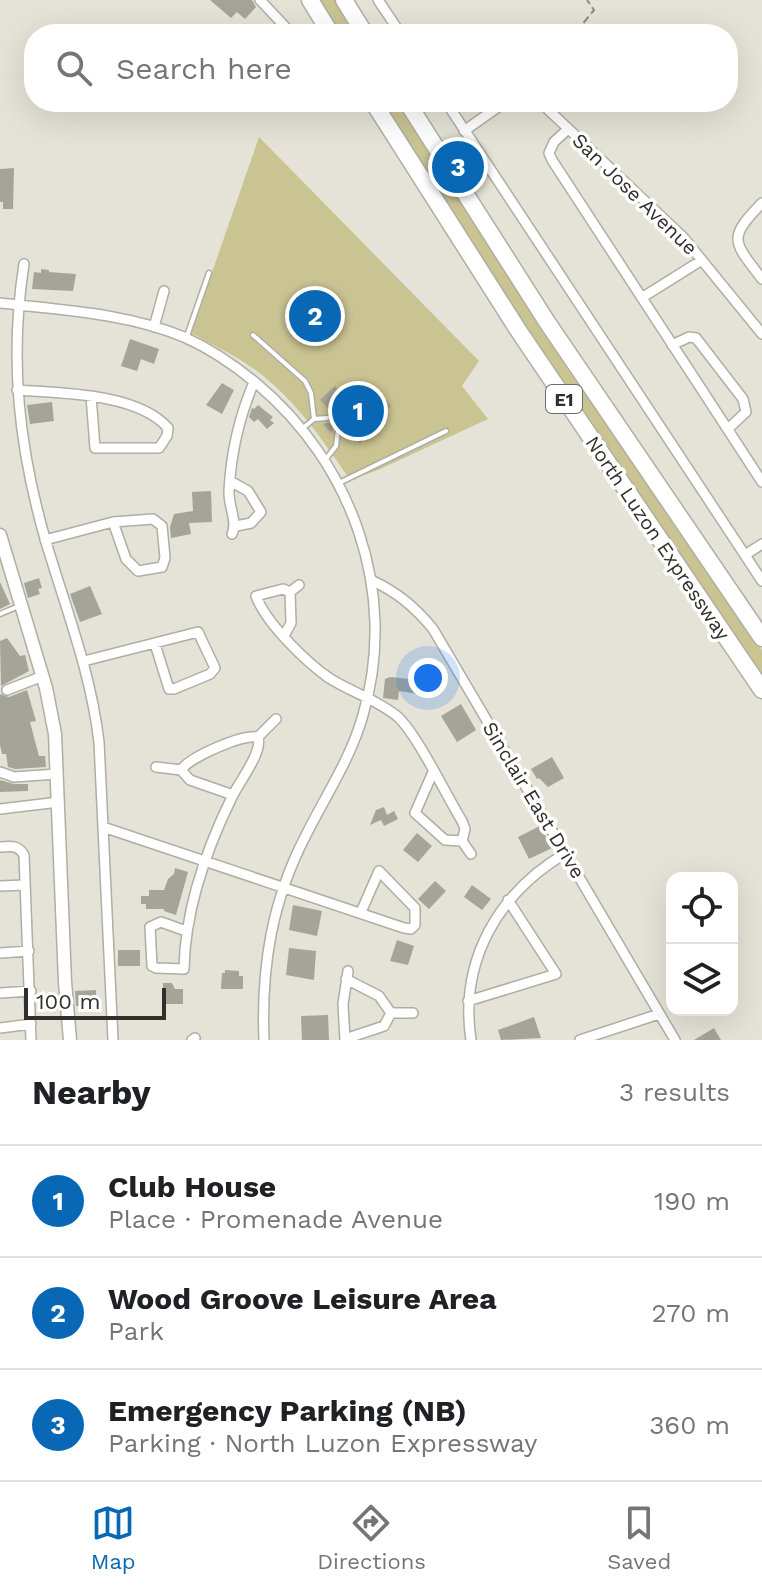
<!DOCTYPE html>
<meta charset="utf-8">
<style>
body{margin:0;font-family:"Work Sans",sans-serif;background:#f2f2f2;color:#202124}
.controls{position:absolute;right:24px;bottom:24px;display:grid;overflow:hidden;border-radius:16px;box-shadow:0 8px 32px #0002}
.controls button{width:72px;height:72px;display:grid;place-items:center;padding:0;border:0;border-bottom:2px solid #e0e0e0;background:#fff;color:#202124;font:40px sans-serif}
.scale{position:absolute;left:24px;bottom:20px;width:142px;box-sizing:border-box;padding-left:8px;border:4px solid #302f2b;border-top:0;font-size:22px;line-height:28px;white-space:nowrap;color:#302f2b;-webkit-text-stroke:6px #fff;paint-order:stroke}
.you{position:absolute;left:428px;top:678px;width:28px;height:28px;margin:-20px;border:6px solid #fff;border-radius:50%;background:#1a73e8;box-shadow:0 0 0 12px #1a73e833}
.badge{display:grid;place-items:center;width:52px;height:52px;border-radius:50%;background:#0868b5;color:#fff;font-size:26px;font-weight:700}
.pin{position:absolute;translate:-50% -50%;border:4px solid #fff;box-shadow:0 2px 8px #0006}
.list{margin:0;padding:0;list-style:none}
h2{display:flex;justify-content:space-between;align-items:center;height:104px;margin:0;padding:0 32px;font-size:34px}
h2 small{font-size:26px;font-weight:400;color:#757577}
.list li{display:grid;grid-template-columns:52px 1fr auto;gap:24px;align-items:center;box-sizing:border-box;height:112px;padding:0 32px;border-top:2px solid #e0e0e0}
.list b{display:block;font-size:30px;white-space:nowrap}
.list p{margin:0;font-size:26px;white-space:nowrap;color:#757577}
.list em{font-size:26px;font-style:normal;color:#757577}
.icon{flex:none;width:44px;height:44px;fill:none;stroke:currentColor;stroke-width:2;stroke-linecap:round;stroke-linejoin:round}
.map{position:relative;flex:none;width:762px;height:1040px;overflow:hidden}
.search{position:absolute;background:#fff;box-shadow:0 8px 32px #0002;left:24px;right:24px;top:24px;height:88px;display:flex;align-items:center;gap:20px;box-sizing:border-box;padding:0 28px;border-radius:32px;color:#757577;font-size:30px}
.sheet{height:440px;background:#fff}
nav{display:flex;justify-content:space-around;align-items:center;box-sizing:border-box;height:112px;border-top:2px solid #e0e0e0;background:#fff;font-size:22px;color:#757577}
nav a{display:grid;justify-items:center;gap:4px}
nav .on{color:#0868b5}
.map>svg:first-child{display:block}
.green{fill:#cac392}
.building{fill:#a5a499}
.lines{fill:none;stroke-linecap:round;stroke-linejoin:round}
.lane-casing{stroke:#afaea2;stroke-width:7}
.street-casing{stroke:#afaea2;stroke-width:12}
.secondary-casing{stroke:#afaea2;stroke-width:15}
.highway-casing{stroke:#afaea2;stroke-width:19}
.path{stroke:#8c8b83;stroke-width:2;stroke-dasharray:8 4;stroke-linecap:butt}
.lane{stroke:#fff;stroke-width:4}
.street{stroke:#fff;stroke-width:9}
.secondary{stroke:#fff;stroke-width:12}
.highway{stroke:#fff;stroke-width:16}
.labels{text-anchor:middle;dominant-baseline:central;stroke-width:7;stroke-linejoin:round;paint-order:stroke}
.shield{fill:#fff;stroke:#6e6d6b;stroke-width:2}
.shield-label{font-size:18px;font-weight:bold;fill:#302f2b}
.street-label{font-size:20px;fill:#302f2b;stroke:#fff}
</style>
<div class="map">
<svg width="762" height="1040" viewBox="0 0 762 1040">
<rect width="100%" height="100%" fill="#e5e3d7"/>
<!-- green -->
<path class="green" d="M313,0H337L358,34H334Z
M378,102H401L762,650V682L619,473Z
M259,137L479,361L462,386L488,419L378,470L350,480C322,439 293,396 251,367C233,354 211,344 191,333Z"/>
<!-- building -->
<path class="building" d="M210,0H252L256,7L245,19L237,12L231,18Z
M14,168L13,209H3V202H0V169Z
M41,269L49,270V272L76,274L73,291L32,289L34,272L41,273Z
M130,339L159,349L154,364L141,359L137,371L121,366Z
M222,383L234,390L222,414L206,405Z
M370,384L391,406L365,430L369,434L360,443L342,423L335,426L331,433L323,424L330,422L334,415L320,400L335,386L350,402Z
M52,402L54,421L30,424L27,405Z
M258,405L273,417L270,420L274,423L267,429L258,419L254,422L249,417L252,408L254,409Z
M211,491L212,522L189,523L191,534L171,538L170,527L174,514L193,511L192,492Z
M39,578L42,588L38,589L40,594L28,598L24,583Z
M0,582L10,604L0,609Z
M90,586L102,614L80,622L70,594Z
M7,638L20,656L25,655L29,671L1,686L0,641Z
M390,677L420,680L418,694L399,691L398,700L383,698L385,679Z
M27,690L36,721L30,722L39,756H45L46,767L15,769L8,767L6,754H2L0,745V694L9,697Z
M461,704L476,730L457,742L441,716Z
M552,757L564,778L548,787L539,778L537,779L531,769Z
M0,780L14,784H28V791L0,792Z
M384,807L387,815L394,811L398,819L384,826L381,820L370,825L376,810Z
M540,826L552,848L529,859L518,837Z
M417,833L432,846L418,862L403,850Z
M175,868L188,872L176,915L164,911V909H146V904H141V896H149V890H164L168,879L174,874Z
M435,881L446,891L429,909L418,899Z
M472,885L491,899L482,910L464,897Z
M293,905L322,911L317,936L289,930Z
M397,940L414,946L408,965L390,961Z
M289,948L316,951L314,980L286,975Z
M118,950H140V966H118Z
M225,970L239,971V976H243V989H221L222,973H225Z
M163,983H172L175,989H183V1004H163Z
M96,990V1006H76L75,991Z
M328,1015L329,1040H302L301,1016Z
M534,1017L541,1038L501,1040L498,1030Z
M714,1028L721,1040H694Z"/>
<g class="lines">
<!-- lane casing -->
<g class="lane-casing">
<path id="lane" d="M253,335L305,381L311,393L314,419
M187,336L209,273
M303,428L314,419L327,418
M325,460L336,446L338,430
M339,483L446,431
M0,614L19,606"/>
</g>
<!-- street casing -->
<g class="street-casing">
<path id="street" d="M260,0L292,34
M378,0L401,34
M446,102L762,581
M540,102L683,237L762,334
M568,129L554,142L549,153L552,160L762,482
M464,131L505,102
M762,203C727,239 733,241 762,279
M24,264C9,360 19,449 46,542C66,609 91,673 99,742L113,1040
M643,297L702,260
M0,303C62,310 126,313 184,337C211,349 233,364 256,383C352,463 399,592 363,715C351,758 326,795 306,835C272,900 261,967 264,1040
M154,327L164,291
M672,345L689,337L696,338L743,399L746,412L729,428
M17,390C60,393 138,393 168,428L167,436L159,448H95L91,396
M230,481L248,491L261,512
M236,526L251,523L261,512
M232,534C238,522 228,505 229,491C231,453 239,417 254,382
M45,540L113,522L153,519L162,526L165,558L162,567L138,571L126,559L113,522
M745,555L762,544
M371,580C397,592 415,607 433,629L675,1040
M299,585L290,592L283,589L256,596C266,623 305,661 329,678C351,692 378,700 398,717C418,736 446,795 462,821L465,829L462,841
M284,636L291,623L290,592
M84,661L198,632L215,668L210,674L174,689H169L155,644
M7,690L43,676
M156,767L181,770L190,780L233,795
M181,770C190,757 242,734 258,737
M0,772L14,777L57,774
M433,772L415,813L445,840L462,841
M0,809L59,802
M103,827L404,928L411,929L415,925V908L379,871L361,912
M462,841L471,854
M0,847C11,846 18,845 24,855L31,1040
M0,886L25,885
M186,931L161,922L150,927L152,966L156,968L184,969C185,910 206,850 232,797C239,782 263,752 258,737L276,719
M0,953L29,951
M0,993L31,991
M468,1001L556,974L508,900
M391,1013H413
M0,1028L31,1024
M345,1039L384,1026L391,1013L379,996L346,979
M192,1040L195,1038
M345,1040L343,1004L348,971
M471,1040C459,961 498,893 566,853
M580,1040L659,1014"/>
</g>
<!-- secondary casing -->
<g class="secondary-casing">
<path id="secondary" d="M0,535L46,688L55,734L65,982L70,1040"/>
</g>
<!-- highway casing -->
<g class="highway-casing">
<path id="highway" d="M310,0L331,34
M344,0L365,34
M373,102L520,333L762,690
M407,102L547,322L762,638"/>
</g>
<!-- path -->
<path class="path" d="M580,34L581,26L594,10L587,0"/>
<!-- lane -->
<use href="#lane" class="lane"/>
<!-- street -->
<use href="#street" class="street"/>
<!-- secondary -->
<use href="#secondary" class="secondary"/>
<!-- highway -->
<use href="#highway" class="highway"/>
</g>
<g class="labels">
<!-- shield labels -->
<rect class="shield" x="546" y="385" width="36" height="28" rx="6"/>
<g class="shield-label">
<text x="564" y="399">E1</text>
</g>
<!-- street labels -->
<g class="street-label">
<text transform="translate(635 194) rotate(44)">San Jose Avenue</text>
<text transform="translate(658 538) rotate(56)">North Luzon Expressway</text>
<text transform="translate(534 800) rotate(59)">Sinclair East Drive</text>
</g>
</g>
</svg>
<div class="controls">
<button><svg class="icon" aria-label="locate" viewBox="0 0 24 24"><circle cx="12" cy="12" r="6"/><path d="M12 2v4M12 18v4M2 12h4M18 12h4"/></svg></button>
<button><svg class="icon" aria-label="layers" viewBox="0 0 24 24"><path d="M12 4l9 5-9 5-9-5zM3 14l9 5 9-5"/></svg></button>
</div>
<div class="scale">100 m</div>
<div class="you"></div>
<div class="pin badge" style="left:358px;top:411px">1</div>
<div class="pin badge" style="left:315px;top:316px">2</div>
<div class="pin badge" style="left:458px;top:167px">3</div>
<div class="search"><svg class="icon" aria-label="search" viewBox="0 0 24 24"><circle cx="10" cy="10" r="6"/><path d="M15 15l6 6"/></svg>Search here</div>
</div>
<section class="sheet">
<h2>Nearby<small>3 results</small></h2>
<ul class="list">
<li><span class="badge">1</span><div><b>Club House</b><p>Place · Promenade Avenue</p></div><em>190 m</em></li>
<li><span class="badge">2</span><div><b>Wood Groove Leisure Area</b><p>Park</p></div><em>270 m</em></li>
<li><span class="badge">3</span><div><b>Emergency Parking (NB)</b><p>Parking · North Luzon Expressway</p></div><em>360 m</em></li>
</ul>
</section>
<nav>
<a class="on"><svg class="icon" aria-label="map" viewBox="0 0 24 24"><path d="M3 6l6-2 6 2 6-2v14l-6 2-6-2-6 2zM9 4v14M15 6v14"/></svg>Map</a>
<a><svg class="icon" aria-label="directions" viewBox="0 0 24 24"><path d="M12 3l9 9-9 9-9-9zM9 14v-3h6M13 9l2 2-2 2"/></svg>Directions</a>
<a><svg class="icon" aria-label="saved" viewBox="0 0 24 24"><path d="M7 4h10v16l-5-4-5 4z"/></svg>Saved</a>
</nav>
